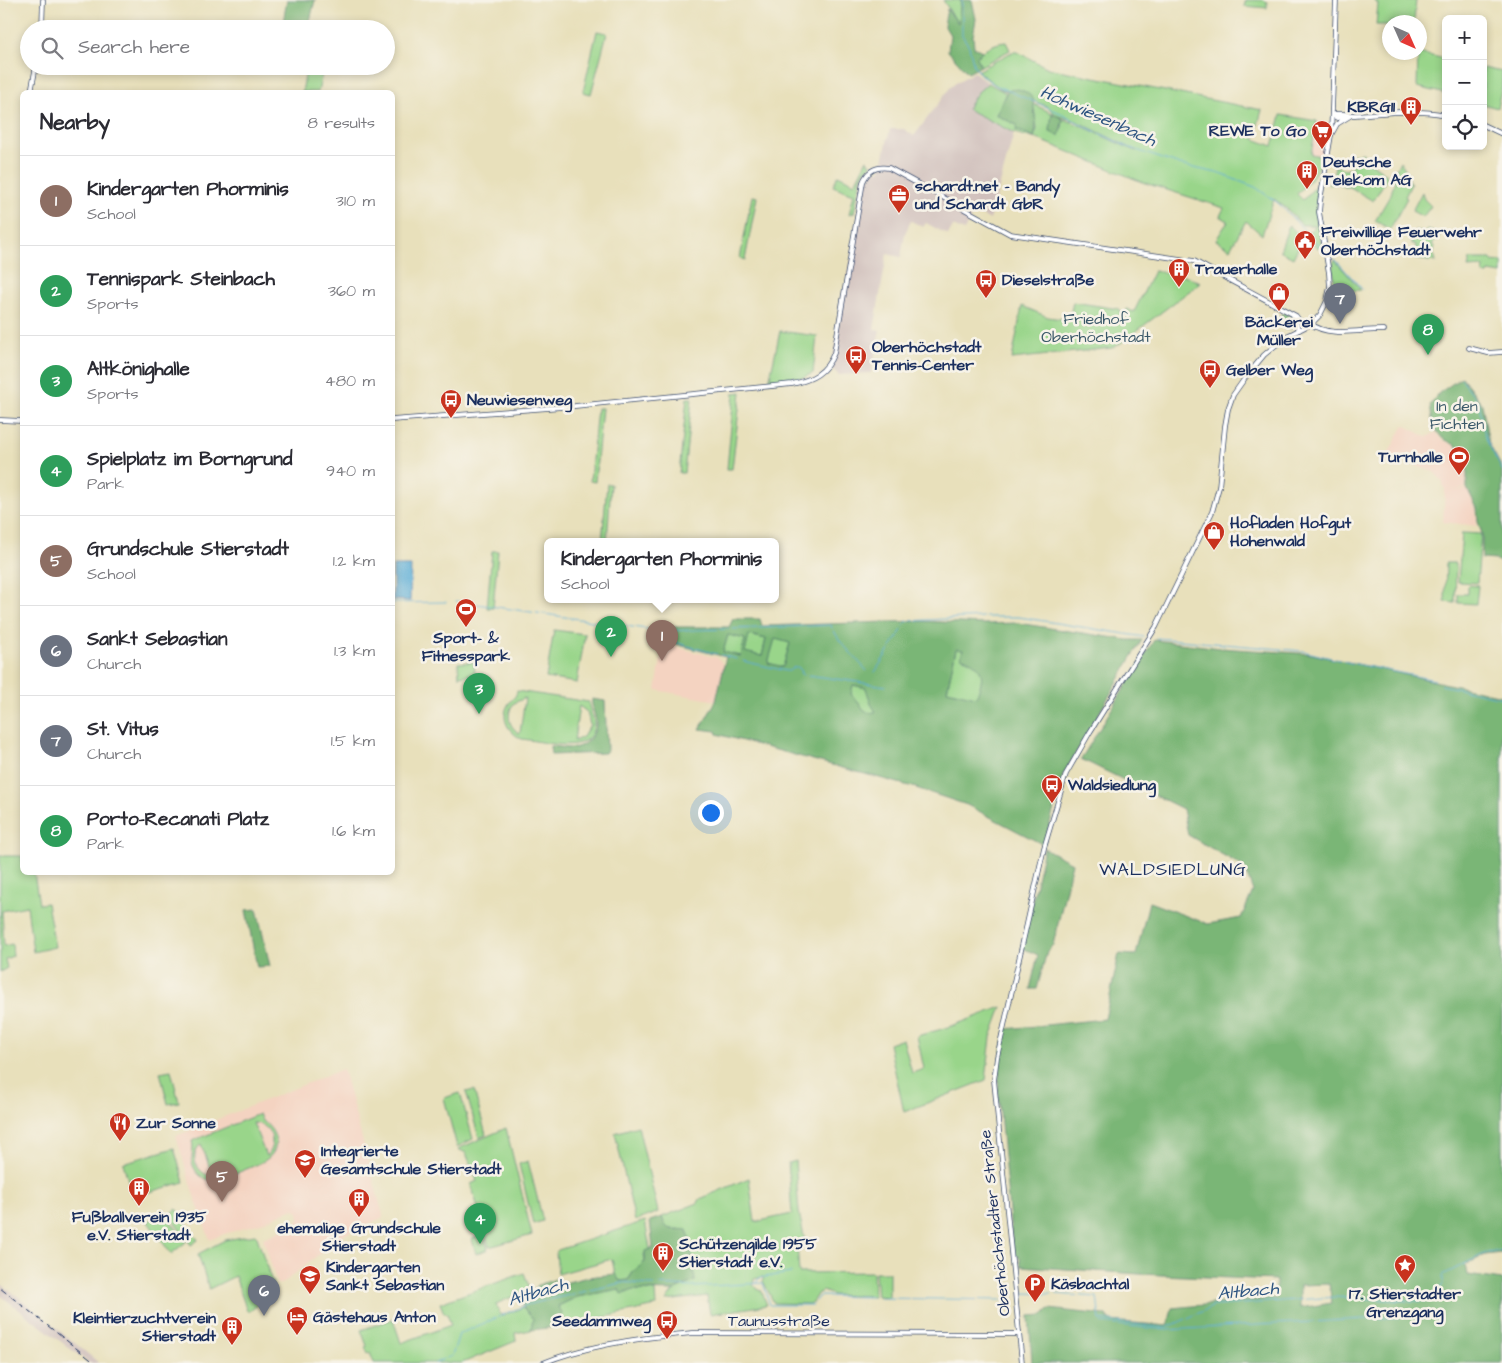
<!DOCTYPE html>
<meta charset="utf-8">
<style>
body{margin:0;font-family:"Architects Daughter",sans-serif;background:#f7f7f7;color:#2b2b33}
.controls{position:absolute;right:15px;top:15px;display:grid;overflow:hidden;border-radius:8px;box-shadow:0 2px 8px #0003}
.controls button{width:45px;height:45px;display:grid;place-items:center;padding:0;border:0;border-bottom:1px solid #e1e1e2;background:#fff;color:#2b2b33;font:25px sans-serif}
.compass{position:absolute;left:1382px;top:15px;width:45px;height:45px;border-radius:50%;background:#fff;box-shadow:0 2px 8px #0003;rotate:135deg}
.you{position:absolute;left:710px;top:812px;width:18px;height:18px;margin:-12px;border:4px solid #fff;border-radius:50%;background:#1a73e8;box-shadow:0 0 0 8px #1a73e833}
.badge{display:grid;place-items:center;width:32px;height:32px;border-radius:50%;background:#0f766e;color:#fff;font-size:16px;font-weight:700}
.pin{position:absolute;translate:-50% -41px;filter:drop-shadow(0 1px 2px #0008)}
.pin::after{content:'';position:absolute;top:26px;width:18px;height:15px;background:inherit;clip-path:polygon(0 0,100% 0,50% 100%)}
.popup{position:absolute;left:544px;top:538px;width:235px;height:65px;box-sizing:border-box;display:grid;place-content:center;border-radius:8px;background:#fff;filter:drop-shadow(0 1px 4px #0005);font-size:16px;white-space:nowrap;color:#7c7c81}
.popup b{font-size:19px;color:#2b2b33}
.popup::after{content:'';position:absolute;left:50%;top:100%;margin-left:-10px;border:10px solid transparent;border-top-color:#fff}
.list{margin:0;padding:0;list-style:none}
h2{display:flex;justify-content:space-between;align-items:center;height:65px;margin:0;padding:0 20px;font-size:21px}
h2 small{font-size:16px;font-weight:400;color:#7c7c81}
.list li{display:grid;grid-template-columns:32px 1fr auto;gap:15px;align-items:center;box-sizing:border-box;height:90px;padding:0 20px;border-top:1px solid #e1e1e2}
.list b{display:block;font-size:19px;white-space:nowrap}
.list p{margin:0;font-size:16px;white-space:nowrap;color:#7c7c81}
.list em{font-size:16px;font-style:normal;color:#7c7c81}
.icon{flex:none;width:28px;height:28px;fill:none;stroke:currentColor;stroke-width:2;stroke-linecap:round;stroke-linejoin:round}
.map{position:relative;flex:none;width:1502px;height:1363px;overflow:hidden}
.search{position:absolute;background:#fff;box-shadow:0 2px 8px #0003;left:20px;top:20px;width:375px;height:55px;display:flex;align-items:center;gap:12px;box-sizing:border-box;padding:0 18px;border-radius:28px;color:#7c7c81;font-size:19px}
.panel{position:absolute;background:#fff;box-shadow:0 2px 8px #0003;left:20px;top:90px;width:375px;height:785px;border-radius:8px}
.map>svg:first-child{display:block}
.built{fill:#f4d3c1}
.industrial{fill:#d0c0bc}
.green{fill:#99d58a;stroke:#5a8274;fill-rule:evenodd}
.forest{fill:#7ab676;stroke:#4a726a;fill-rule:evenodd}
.water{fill:#5cadd7;stroke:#3c6e9a}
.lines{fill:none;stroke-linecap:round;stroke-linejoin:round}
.stream{stroke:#5cadd7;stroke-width:1}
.tertiary-casing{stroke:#3a4a6c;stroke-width:5.5}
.secondary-casing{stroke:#3a4a6c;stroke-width:5.5}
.tertiary{stroke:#fff;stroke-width:4}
.secondary{stroke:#fff;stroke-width:4}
.rail{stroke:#1b2f5e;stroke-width:1;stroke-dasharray:8 4;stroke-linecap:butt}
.labels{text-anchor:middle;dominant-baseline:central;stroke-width:5;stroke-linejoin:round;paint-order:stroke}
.poi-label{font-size:16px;font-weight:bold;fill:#1b2f5e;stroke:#f7f3e8;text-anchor:start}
.park-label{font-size:16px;fill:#3a5869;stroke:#f7f3e8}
.street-label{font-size:16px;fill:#1b2f5e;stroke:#f7f3e8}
.water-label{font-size:18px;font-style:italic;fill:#2e5582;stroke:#f7f3e8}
.neighbourhood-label{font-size:18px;letter-spacing:1px;fill:#1b2f5e;stroke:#f7f3e8}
</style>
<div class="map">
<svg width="1502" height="1363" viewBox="0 0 1502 1363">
<rect width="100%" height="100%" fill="#f7f3e8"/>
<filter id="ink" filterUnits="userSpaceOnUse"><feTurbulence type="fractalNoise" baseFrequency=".02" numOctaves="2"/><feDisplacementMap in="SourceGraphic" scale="10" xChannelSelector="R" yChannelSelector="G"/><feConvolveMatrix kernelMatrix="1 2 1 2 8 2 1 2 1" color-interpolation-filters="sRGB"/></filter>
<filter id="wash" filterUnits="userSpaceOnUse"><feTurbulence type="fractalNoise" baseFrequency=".0096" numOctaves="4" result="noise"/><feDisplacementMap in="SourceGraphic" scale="20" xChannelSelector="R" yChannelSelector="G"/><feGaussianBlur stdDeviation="1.12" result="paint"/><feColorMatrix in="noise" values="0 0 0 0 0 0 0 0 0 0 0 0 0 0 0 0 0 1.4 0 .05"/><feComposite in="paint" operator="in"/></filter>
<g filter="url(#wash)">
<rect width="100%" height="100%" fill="#e8e0bb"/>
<!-- built -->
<path class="built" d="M1317,121L1329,125L1325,157L1311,155Z
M1404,425L1427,437L1436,432L1441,439L1457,447L1466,467V488L1453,490L1467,489L1476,509L1477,526L1443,522L1445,490L1442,481L1434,472L1387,456Z
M664,640L683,649L718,658L724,665L716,701L656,690Z
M343,1069L383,1215L382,1218L343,1235L282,1284H277L263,1238L294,1225L299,1219L298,1212L294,1209L288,1211L261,1223L221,1235L210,1240L193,1193L176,1136Z"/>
<!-- industrial -->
<path class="industrial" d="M974,72L988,83L977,93L967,109L1014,133L990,220L974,211L964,231L953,226L948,235L926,223L923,227L911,221L905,233L901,257L887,254L874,329L880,330L871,373L839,375L831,368L866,179L872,172L881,170L890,129H904L914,136L952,85Z
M0,1283L21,1299L99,1363H89L0,1295Z"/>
<!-- green -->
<path class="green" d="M943,0H961L958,24Z
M1246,0H1264L1267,2V8L1244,6Z
M1373,0H1416L1414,22H1390L1389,25H1376L1378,4Z
M597,31L607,33L591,94L583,92Z
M1006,42L1010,50L981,66L976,58C983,49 993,43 1006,42Z
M1012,52H1017L1048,68L1262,110L1254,139L1273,146L1281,115L1317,121L1311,154L1325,157L1311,179L1297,194L1303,200L1319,183C1314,204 1316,224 1322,245L1318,248L1305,236L1316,225H1302L1287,209L1274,199L1262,235L1246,221L1230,249L1216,240L1228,221L1220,216L1224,208L1142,182L1040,140L1014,133L967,109L977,93L988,83L1006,93L996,115L1017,125L1016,130L1034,137L1037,129L1033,104L1052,113L1050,132L1062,129L1063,119C1089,127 1111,142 1137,151L1076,121L1058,116L1046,106L1001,89L977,71Z
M1418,53L1446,59V94L1417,87Z
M307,66H324L318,92H302Z
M1483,68L1502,72V86L1497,108L1483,104Z
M1363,153L1367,160L1386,174L1387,178L1373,201L1350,187H1344L1338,183L1329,185L1328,183L1333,176L1335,166L1345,169L1352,167L1354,154Z
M867,159L868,162L872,165L865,170L861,178L854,213L849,214L854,194L833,186L838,175L855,183Z
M1400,161L1408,173L1409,183L1411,184L1405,197L1407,198L1390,229L1375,221L1391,194L1395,180L1392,178Z
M1422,192L1424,199L1431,206L1423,217L1412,211Z
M752,196L757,197L745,260L740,258Z
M1289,225L1303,239L1300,244L1303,245L1302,247L1299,246L1293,258L1280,251Z
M1416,230L1425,233L1427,230L1440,234L1438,241H1434L1432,245L1435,246L1433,255L1436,262L1414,259L1416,245L1411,243Z
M1470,259H1491V261L1502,262V274L1489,272L1488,274H1483L1484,267L1468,268Z
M1335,260L1361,290L1349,291L1332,287L1334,281L1333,262Z
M1154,271L1187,276L1200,283L1118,345L1112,348L1012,359L1022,306L1048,317L1069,320L1073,302L1119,309L1120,312L1125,313L1127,309L1134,312Z
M780,331L817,336L813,373L802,378L769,382Z
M741,392L732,469H727L734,393Z
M687,398H692L684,473H679Z
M597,408H602L595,482L590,481Z
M607,484H611L607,542H602Z
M1462,533L1481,534L1477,583L1458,582Z
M492,551H498L493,608H487Z
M1446,563H1456L1455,603L1445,602Z
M1468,585L1478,586L1476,604L1458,603V594H1468Z
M554,630L585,634L577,683L546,678Z
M728,634L745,639L741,656L723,652Z
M749,635L766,639L762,656L745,653Z
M775,638L790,643L783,667L768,663Z
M956,648L963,650L962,657C986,666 985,676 976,698L947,690Z
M474,662L475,674L459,676L458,663Z
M853,685L867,688L876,712L867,714L851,694Z
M517,691L589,702C588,710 595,716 594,725C592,757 542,741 522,739C509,733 500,719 508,705C511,699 516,698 517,691ZM525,698L520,733H519C508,726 506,714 514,703ZM579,706L587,712L590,725L583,737L574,741Z
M0,856H22V872L34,873L39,904L47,903L55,947L33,952L27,906L2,911L4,946L12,944L13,956L5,959L7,968L0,972Z
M1002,1007L991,1037L986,1080L904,1112L889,1044L903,1039L912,1073L924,1069L917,1036L949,1027Z
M171,1070L179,1102L168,1104L160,1072Z
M474,1090L486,1135L479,1138L466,1092Z
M460,1093L473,1139L457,1147L444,1098Z
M259,1114L262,1121C276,1129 282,1148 267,1159C261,1164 221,1180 213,1180C206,1180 199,1176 196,1171C188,1161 195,1151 192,1141ZM253,1123C271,1123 278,1143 266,1156ZM201,1144L213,1176V1177C197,1174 188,1156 201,1144Z
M638,1126L658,1212L635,1221L615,1133Z
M506,1128L532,1235L489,1247L471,1184L477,1181L466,1153L458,1149Z
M174,1148L184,1182L133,1197L123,1163Z
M528,1161L543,1221L533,1224L519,1164Z
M795,1161L799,1212L805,1242L797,1243L799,1273L873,1272L874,1296L833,1295L823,1291L818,1293L812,1302L809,1304L774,1303L763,1281V1277L754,1279L753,1285L761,1290L767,1305L710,1314L707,1296L666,1301L673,1291L695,1281L680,1229H668L665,1226L662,1217L698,1203L700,1199L749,1178L755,1222L792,1214L788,1163Z
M176,1209L198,1240L191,1245L169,1215Z
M163,1211L186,1242L171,1254L148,1222Z
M645,1221L650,1249L644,1254L645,1262L634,1271L628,1280L620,1281L615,1274L612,1259L558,1274L556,1252L558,1250Z
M483,1234L488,1249L476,1254L472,1239Z
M255,1235L257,1237L275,1291L250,1311H247L235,1276L209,1289L198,1254L225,1240Z
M875,1272H889V1297L877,1296Z
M524,1273L530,1289L496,1304L501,1316L523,1307L533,1319L531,1330L515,1333L516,1341L462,1363H374L370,1353L368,1354L365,1347L367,1346L361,1330L393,1319L401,1343L451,1325L447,1313H444L440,1303Z
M619,1289L626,1293L633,1290L655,1291L656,1306L563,1326L562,1313L558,1306L577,1297Z"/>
<!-- forest -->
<path class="forest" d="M287,0H315L308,29L282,28Z
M961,0H972L976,19L973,36L974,47L982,51L976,58L981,66L968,73L948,51L950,35L944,25L947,9L958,23Z
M1018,89L1026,92L1033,98C1033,111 1039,125 1034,137L1016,130L1017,125L996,115L1006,93L1010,90Z
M1052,113L1063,119L1059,136L1050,132Z
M1283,312L1293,318L1295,322L1290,330L1284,329L1283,321L1279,319Z
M1462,377L1482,404L1489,444L1502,468V565L1497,560L1482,559V534L1478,521L1477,508L1467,488V467L1457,446L1442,438L1433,426L1430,405L1439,393Z
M733,619H760L762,626L920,621L983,624L1017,623L1128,640H1142L1063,775L1044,845L967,805L913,787L717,734L716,731L700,729L716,701L726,657L679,645L661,637L662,627H729ZM728,635L745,639L741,656L723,652ZM749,635L766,639L762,656L745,652ZM775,639L790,643L783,667L768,663ZM956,649L963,650L961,657C985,666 985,676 976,697L947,690ZM853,685L866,688L871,704L876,712L867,713L851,694Z
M1154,640L1221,648L1312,654L1502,696V1253L1485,1255L1465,1265L1467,1275L1502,1280V1363H1032L1029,1316L1043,1315L1049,1309L1105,1315L1110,1321L1168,1326L1172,1308L1276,1298V1280L1139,1274L1021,1266L1020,1258L1013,1254L998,1091L1000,1061L1006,1029L1105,1019L1119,954L1136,955L1149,902L1208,924L1241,918L1253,891L1244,867L1188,835L1183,809L1081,759ZM1329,1284L1332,1303L1300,1308V1285Z
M592,699L605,701L607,750L605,753L551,755L550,746C557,746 564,748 570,748C584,748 596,736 596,722C595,713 591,708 592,699Z
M1044,848L1072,863L1053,945L1047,951L1037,989H1030L1038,955L1022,948Z
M257,909L270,966L257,967L246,910Z
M662,1217C667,1234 672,1228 687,1230L690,1239L695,1281L673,1291L633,1290L626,1293L621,1294L619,1289L577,1297L558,1306L562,1313L563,1326L531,1330L533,1319L523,1307V1302L538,1285L556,1279L564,1283L588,1277L615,1274L620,1281L628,1280L634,1271L645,1262V1251L653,1248L650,1221Z"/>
<!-- water -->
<path class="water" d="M393,566H411L410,601L393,600Z"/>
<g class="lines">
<!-- stream -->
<path class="stream" d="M962,0V35L969,46L974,66L981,75L995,85L1063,114L1086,127L1128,147L1180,165L1217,173L1255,187L1278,203L1322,248
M1329,254L1333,258
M1335,259L1362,289
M1461,379L1479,402L1483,427L1487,441L1502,470
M456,601L660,631L729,629
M392,603L446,602
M986,617H1019L1144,637
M904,626L907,621L983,617
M733,629L831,625L832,628
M834,631L840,641L867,671
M660,632L663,635
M665,638L684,645L717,654
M1156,638L1303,651L1351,663L1435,680
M721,655L737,659
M743,661L786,671H789L794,667H798L800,669L801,674H804
M875,672L902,630
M808,675L886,686
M1441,685L1502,698
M1443,1282V1275L1486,1253L1502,1251
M756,1283L759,1278L791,1273
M659,1285L692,1287L763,1283L770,1305H812L819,1296L872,1297
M1023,1293L1051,1294
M1056,1294L1097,1297L1100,1320L1166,1328L1214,1306L1336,1297L1407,1301
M879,1298L1004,1300
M1410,1301H1433L1443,1284
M1101,1323L1166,1330L1401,1317
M447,1358L452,1356L459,1334L526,1305L621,1283C633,1281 642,1286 654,1285
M435,1363L444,1359"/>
</g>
</g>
<g filter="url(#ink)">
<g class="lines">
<!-- tertiary casing -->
<g class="tertiary-casing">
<path id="tertiary" d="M1332,115C1339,112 1347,115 1355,115C1386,113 1415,109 1446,115
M1332,115L1337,118L1346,117
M1483,125L1502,134
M1331,135L1337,124L1350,116
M1293,316L1299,330
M1311,324C1329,338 1363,329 1384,330
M1469,348L1488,353L1502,352
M392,420L575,406L792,384C812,380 826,373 834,353L863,182C868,170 877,166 889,168L1010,234L1194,261L1296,316L1304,327
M543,1363C587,1345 645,1337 693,1333L1019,1334"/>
</g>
<!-- secondary casing -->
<g class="secondary-casing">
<path id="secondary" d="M42,29L43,0
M31,92L36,66
M0,420L22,421
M1022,1363L994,1080L997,1057L1044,848L1066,774L1090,732L1156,627L1212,512L1219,487L1225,426L1228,409L1233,395L1245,378L1264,355L1287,336L1311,324L1320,315L1327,301L1330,287L1329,273L1319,212L1320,201L1331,135L1336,0"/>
</g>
<!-- tertiary -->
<use href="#tertiary" class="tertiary"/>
<!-- secondary -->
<use href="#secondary" class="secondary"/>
<!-- rail -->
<path class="rail" d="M0,1288L95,1363"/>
</g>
</g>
<!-- icons -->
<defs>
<g id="building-pin" transform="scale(1.125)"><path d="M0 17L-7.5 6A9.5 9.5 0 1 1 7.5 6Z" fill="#c8321e" stroke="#f7f3e8"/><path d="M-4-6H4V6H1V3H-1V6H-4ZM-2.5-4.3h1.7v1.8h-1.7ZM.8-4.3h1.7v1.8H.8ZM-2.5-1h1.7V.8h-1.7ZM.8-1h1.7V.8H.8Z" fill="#fff"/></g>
<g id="supermarket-pin" transform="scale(1.125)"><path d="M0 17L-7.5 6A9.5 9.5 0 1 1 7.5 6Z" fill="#c8321e" stroke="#f7f3e8"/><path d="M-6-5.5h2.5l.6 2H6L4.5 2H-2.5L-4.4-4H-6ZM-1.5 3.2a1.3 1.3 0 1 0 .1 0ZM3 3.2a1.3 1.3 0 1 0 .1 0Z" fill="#fff"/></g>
<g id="office-pin" transform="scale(1.125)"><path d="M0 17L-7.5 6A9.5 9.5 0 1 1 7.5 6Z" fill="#c8321e" stroke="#f7f3e8"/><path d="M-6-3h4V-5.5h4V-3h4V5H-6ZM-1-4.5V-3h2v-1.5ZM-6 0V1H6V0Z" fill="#fff"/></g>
<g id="civic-pin" transform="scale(1.125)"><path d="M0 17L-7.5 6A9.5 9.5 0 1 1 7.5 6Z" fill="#c8321e" stroke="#f7f3e8"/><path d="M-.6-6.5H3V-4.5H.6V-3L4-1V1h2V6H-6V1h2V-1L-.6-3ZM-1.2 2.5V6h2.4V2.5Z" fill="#fff"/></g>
<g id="bus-pin" transform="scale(1.125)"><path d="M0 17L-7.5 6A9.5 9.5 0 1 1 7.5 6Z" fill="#c8321e" stroke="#f7f3e8"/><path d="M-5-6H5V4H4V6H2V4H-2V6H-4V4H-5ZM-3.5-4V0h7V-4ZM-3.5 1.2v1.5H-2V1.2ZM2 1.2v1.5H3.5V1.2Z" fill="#fff"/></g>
<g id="shop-pin" transform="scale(1.125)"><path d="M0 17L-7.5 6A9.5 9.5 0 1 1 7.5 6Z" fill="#c8321e" stroke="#f7f3e8"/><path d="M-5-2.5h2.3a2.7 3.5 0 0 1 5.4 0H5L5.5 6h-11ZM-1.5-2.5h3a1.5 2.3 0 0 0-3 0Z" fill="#fff"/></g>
<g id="stadium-pin" transform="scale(1.125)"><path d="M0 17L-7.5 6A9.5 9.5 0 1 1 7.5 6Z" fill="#c8321e" stroke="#f7f3e8"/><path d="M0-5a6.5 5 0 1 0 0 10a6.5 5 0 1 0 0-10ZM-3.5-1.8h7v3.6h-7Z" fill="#fff"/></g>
<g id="restaurant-pin" transform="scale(1.125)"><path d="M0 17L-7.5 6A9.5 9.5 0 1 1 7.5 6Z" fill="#c8321e" stroke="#f7f3e8"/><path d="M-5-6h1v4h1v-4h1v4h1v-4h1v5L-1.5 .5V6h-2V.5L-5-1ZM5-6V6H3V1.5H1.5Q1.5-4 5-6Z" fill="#fff"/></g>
<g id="school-pin" transform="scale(1.125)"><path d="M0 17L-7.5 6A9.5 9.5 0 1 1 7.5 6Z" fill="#c8321e" stroke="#f7f3e8"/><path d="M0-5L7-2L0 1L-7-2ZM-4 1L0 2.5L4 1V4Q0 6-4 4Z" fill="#fff"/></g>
<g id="sight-pin" transform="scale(1.125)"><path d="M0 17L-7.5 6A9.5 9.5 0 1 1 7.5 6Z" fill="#c8321e" stroke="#f7f3e8"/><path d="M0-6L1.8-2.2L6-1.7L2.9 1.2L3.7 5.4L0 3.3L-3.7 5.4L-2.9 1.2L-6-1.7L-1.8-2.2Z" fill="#fff"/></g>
<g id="parking-pin" transform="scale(1.125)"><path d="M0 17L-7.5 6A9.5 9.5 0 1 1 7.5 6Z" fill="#c8321e" stroke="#f7f3e8"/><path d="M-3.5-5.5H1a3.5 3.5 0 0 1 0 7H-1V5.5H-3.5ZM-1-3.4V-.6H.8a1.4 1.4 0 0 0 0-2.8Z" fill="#fff"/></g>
<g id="hotel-pin" transform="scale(1.125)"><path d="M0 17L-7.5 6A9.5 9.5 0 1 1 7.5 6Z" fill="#c8321e" stroke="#f7f3e8"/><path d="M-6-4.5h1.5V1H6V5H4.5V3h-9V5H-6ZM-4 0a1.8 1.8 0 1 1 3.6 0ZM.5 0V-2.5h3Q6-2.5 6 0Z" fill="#fff"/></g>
</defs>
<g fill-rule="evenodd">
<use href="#building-pin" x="1411" y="107"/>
<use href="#supermarket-pin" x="1322" y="131"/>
<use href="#building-pin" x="1307" y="171"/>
<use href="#office-pin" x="899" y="195"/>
<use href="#civic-pin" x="1305" y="241"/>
<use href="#building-pin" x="1179" y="269"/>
<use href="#bus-pin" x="986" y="280"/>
<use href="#shop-pin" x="1279" y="293"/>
<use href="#bus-pin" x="856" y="356"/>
<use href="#bus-pin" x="1210" y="370"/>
<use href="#bus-pin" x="451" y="400"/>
<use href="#stadium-pin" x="1459" y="457"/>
<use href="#shop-pin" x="1214" y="532"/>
<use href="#stadium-pin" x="466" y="609"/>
<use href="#bus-pin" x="1052" y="785"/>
<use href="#restaurant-pin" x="120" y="1123"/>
<use href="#school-pin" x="305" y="1160"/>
<use href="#building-pin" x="139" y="1188"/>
<use href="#building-pin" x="359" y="1199"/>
<use href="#building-pin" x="663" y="1253"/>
<use href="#sight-pin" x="1405" y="1265"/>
<use href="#school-pin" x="310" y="1276"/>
<use href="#parking-pin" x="1035" y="1284"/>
<use href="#hotel-pin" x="297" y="1317"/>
<use href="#bus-pin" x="667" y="1321"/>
<use href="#building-pin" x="232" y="1327"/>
</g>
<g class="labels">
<!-- poi labels -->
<g class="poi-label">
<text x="1395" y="107" text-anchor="end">KBRG11</text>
<text x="1306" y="131" text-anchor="end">REWE To Go</text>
<text x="1323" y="162">Deutsche<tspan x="1323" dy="18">Telekom AG</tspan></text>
<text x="915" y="186">schardt.net - Bandy<tspan x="915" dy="18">und Schardt GbR</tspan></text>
<text x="1321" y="232">Freiwillige Feuerwehr<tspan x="1321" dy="18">Oberhöchstadt</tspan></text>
<text x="1195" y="269">Trauerhalle</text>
<text x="1002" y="280">Dieselstraße</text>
<text x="1279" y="322" text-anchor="middle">Bäckerei<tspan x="1279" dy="18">Müller</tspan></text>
<text x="872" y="347">Oberhöchstadt<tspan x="872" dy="18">Tennis-Center</tspan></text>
<text x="1226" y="370">Gelber Weg</text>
<text x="467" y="400">Neuwiesenweg</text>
<text x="1443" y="457" text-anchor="end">Turnhalle</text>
<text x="1230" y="523">Hofladen Hofgut<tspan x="1230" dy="18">Hohenwald</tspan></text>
<text x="466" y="638" text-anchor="middle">Sport- &amp;<tspan x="466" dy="18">Fitnesspark</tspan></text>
<text x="1068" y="785">Waldsiedlung</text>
<text x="136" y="1123">Zur Sonne</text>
<text x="321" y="1151">Integrierte<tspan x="321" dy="18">Gesamtschule Stierstadt</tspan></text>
<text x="139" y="1217" text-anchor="middle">Fußballverein 1935<tspan x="139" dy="18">e.V. Stierstadt</tspan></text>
<text x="359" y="1228" text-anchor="middle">ehemalige Grundschule<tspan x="359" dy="18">Stierstadt</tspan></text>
<text x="679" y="1244">Schützengilde 1955<tspan x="679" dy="18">Stierstadt e.V.</tspan></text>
<text x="326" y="1267">Kindergarten<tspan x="326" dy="18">Sankt Sebastian</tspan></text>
<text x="1051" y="1284">Käsbachtal</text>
<text x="1405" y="1294" text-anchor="middle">17. Stierstadter<tspan x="1405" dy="18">Grenzgang</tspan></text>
<text x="313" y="1317">Gästehaus Anton</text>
<text x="216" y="1318" text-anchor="end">Kleintierzuchtverein<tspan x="216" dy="18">Stierstadt</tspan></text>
<text x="651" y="1321" text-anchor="end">Seedammweg</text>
</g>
<!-- park labels -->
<g class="park-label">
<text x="1096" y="319">Friedhof<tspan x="1096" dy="18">Oberhöchstadt</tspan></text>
<text x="1457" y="406">In den<tspan x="1457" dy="18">Fichten</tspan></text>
</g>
<!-- street labels -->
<g class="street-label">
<text transform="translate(995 1223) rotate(-96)">Oberhöchstadter Straße</text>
<text x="779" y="1321">Taunusstraße</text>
</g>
<!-- water labels -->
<g class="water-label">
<text transform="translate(1098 116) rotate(24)">Hohwiesenbach</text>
<text transform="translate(1248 1291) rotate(-5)">Altbach</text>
<text transform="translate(538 1292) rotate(-16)">Altbach</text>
</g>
<!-- neighbourhood labels -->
<g class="neighbourhood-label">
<text x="1173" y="869">WALDSIEDLUNG</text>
</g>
</g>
</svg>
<div class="controls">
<button>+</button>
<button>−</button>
<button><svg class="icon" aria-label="locate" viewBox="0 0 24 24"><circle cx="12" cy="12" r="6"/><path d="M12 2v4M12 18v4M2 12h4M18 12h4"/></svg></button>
</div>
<svg class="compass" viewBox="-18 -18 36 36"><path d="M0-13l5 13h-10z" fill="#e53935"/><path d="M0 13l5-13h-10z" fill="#7c7c81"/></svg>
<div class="you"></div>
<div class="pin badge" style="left:662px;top:661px;background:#8d6e63">1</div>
<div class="popup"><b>Kindergarten Phorminis</b>School</div>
<div class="pin badge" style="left:611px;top:657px;background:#2e9e5b">2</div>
<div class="pin badge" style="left:479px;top:714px;background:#2e9e5b">3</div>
<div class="pin badge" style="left:480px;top:1244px;background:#2e9e5b">4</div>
<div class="pin badge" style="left:222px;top:1202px;background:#8d6e63">5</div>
<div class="pin badge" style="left:264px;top:1316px;background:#6b7280">6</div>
<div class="pin badge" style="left:1340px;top:324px;background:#6b7280">7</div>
<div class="pin badge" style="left:1428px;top:355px;background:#2e9e5b">8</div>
<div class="search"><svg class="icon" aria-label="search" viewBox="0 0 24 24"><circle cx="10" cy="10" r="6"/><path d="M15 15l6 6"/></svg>Search here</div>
<section class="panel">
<h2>Nearby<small>8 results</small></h2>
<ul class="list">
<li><span class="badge" style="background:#8d6e63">1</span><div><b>Kindergarten Phorminis</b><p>School</p></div><em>310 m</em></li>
<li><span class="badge" style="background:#2e9e5b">2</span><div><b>Tennispark Steinbach</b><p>Sports</p></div><em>360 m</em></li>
<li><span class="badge" style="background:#2e9e5b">3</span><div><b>Altkönighalle</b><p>Sports</p></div><em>480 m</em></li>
<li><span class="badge" style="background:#2e9e5b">4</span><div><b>Spielplatz im Borngrund</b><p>Park</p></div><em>940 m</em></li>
<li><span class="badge" style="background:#8d6e63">5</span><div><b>Grundschule Stierstadt</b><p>School</p></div><em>1.2 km</em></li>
<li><span class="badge" style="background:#6b7280">6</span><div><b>Sankt Sebastian</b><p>Church</p></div><em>1.3 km</em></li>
<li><span class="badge" style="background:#6b7280">7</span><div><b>St. Vitus</b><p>Church</p></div><em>1.5 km</em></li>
<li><span class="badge" style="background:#2e9e5b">8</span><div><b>Porto-Recanati Platz</b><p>Park</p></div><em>1.6 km</em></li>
</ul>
</section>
</div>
